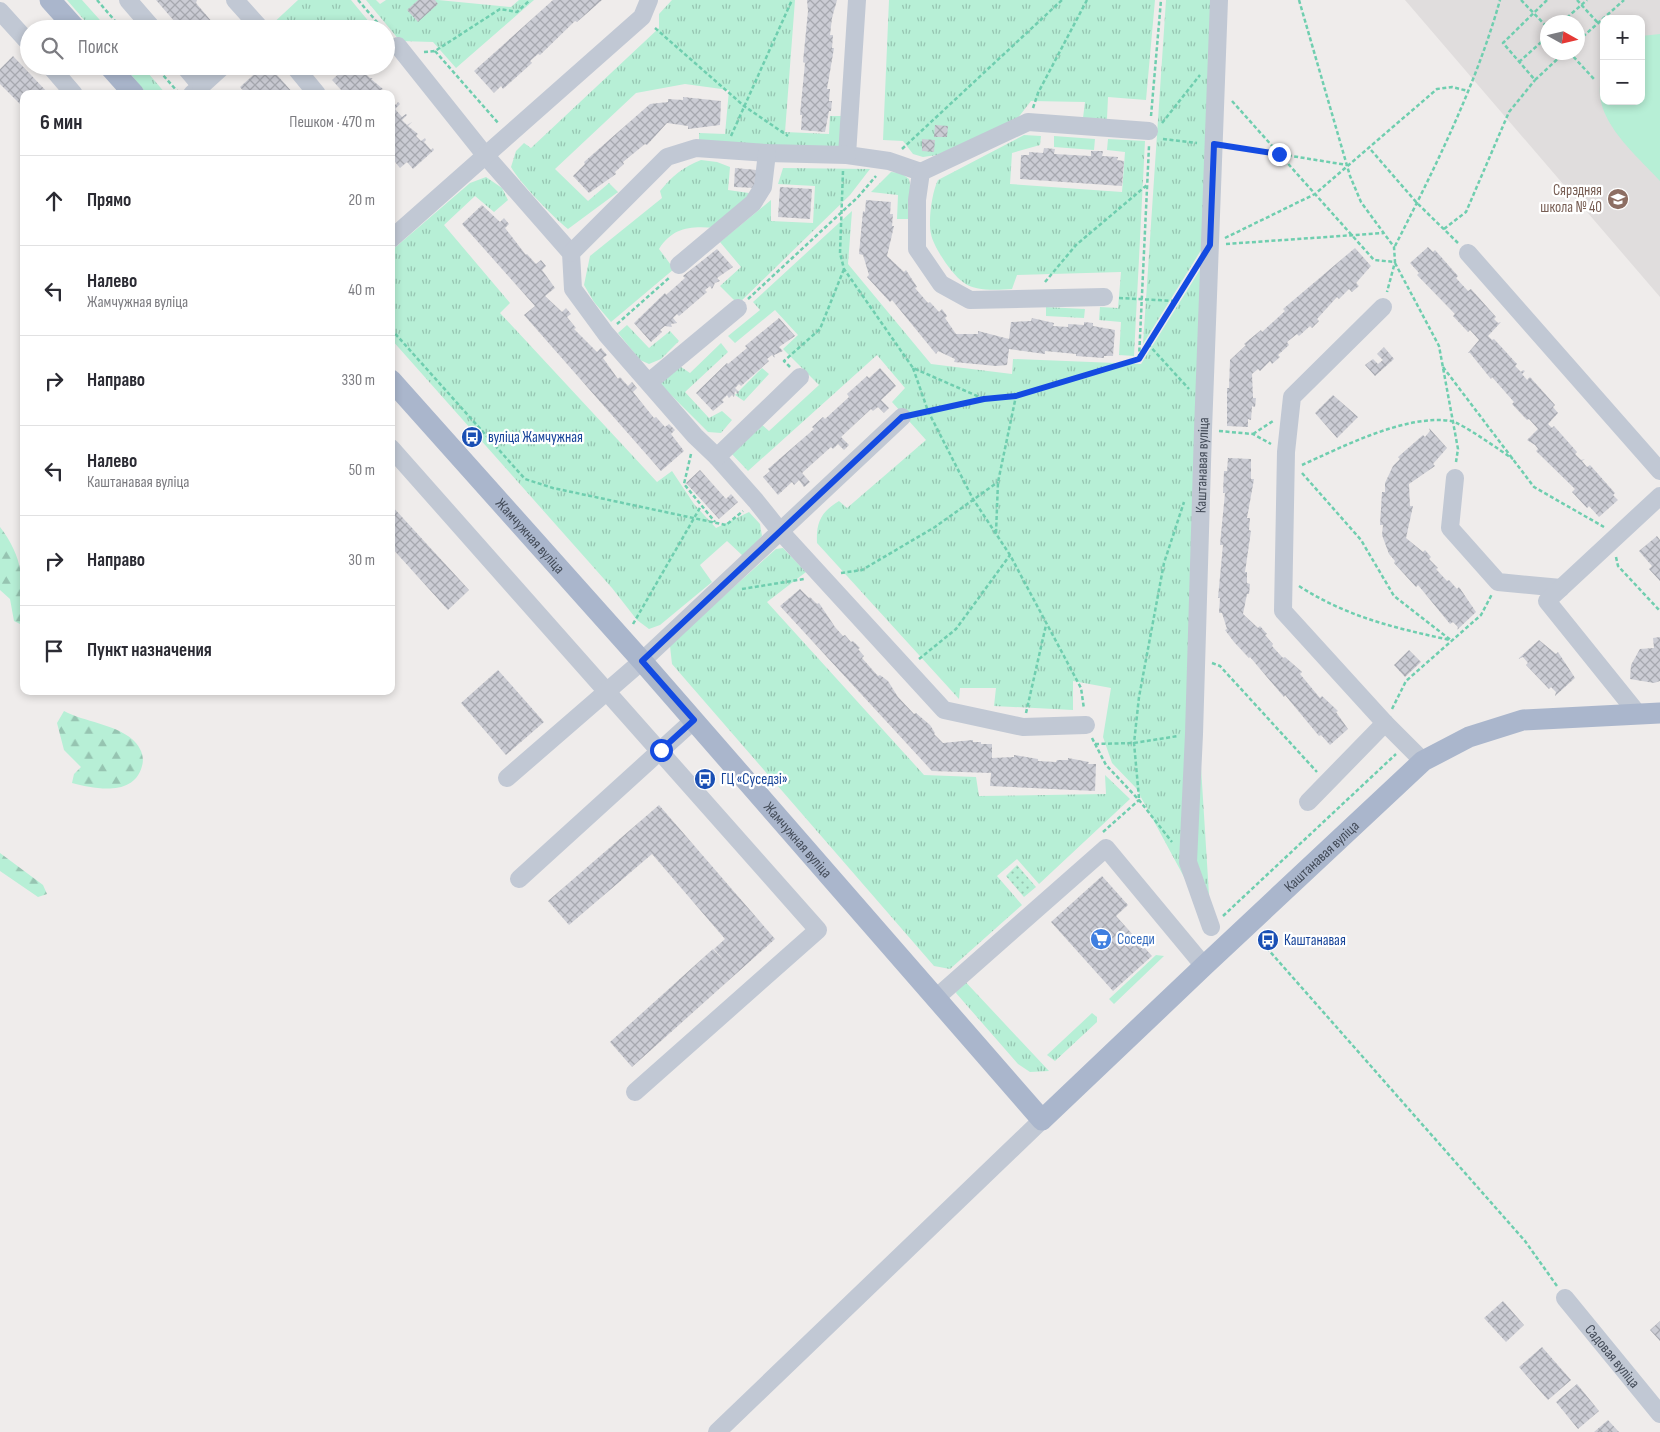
<!DOCTYPE html>
<html lang="ru">
<meta charset="utf-8">
<style>
body{margin:0;font-family:"Sofia Sans Condensed",sans-serif;background:#f2f2f3;color:#2b2b33}
.controls{position:absolute;right:15px;top:15px;display:grid;overflow:hidden;border-radius:10px;box-shadow:0 2px 8px #0003}
.controls button{width:45px;height:45px;display:grid;place-items:center;padding:0;border:0;border-bottom:1px solid #e1e1e2;background:#fff;color:#2b2b33;font:25px sans-serif}
.compass{position:absolute;left:1540px;top:15px;width:45px;height:45px;border-radius:50%;background:#fff;box-shadow:0 2px 8px #0003;rotate:98deg}
.stop{position:absolute;width:15px;height:15px;margin:-11px;border:4px solid #144be1;border-radius:50%;background:#fff}
.stop.end{background:#144be1;border-color:#fff;box-shadow:0 1px 5px #0008}
.list{margin:0;padding:0;list-style:none}
h2{display:flex;justify-content:space-between;align-items:center;height:65px;margin:0;padding:0 20px;font-size:21px}
h2 small{font-size:16px;font-weight:400;color:#7c7c81}
.list li{display:grid;grid-template-columns:32px 1fr auto;gap:15px;align-items:center;box-sizing:border-box;height:90px;padding:0 20px;border-top:1px solid #e1e1e2}
.list b{display:block;font-size:19px;white-space:nowrap}
.list p{margin:0;font-size:16px;white-space:nowrap;color:#7c7c81}
.list em{font-size:16px;font-style:normal;color:#7c7c81}
.icon{flex:none;width:28px;height:28px;fill:none;stroke:currentColor;stroke-width:2;stroke-linecap:round;stroke-linejoin:round}
.map{position:relative;flex:none;width:1660px;height:1432px;overflow:hidden}
.search{position:absolute;background:#fff;box-shadow:0 2px 8px #0003;left:20px;top:20px;width:375px;height:55px;display:flex;align-items:center;gap:12px;box-sizing:border-box;padding:0 18px;border-radius:28px;color:#7c7c81;font-size:19px}
.panel{position:absolute;background:#fff;box-shadow:0 2px 8px #0003;left:20px;top:90px;width:375px;height:605px;border-radius:10px}
.map>svg:first-child{display:block}
.education{fill:#e0dddd;fill-rule:evenodd}
.grass{fill:url(#grass-tufts)}
.forest{fill:url(#forest-firs)}
.park{fill:url(#park-dots)}
.garden{fill:#b7efd6}
.building{fill:url(#building-cross-hatch)}
.lines{fill:none;stroke-linecap:round;stroke-linejoin:round}
.path{stroke:#6fceaf;stroke-width:2.5;stroke-dasharray:4 2.5;stroke-linecap:butt}
.minor{stroke:#c1c8d4;stroke-width:18}
.major{stroke:#aab6cc;stroke-width:21}
.route{stroke:#144be1;stroke-width:6}
.labels{text-anchor:middle;dominant-baseline:central;stroke-width:4.5;stroke-linejoin:round;paint-order:stroke}
.education-label{font-size:15px;fill:#785e54;stroke:#fff;text-anchor:end}
.transit-label{font-size:15px;fill:#164399;stroke:#fff;text-anchor:start}
.street-label{font-size:15px;fill:#444c59;stroke:#fff}
.shop-label{font-size:15px;fill:#366cbe;stroke:#fff;text-anchor:start}
</style>
<div class="map">
<svg width="1660" height="1432" viewBox="0 0 1660 1432">
<defs>
<pattern id="grass-tufts" width="24" height="20" patternUnits="userSpaceOnUse" patternTransform="scale(1.25)"><rect width="24" height="20" fill="#b7efd6"/><path d="M3 7l-1-3M5 7V3M7 7l1-3M15 17l-1-3M17 17v-4M19 17l1-3" fill="none" stroke="#96c4b1"/></pattern>
<pattern id="forest-firs" width="22" height="20" patternUnits="userSpaceOnUse" patternTransform="scale(1.25)"><rect width="22" height="20" fill="#b7efd6"/><path d="M5 1l3.5 6h-7zM16 11l3.5 6h-7z" fill="#96c4b1"/></pattern>
<pattern id="park-dots" width="8" height="8" patternUnits="userSpaceOnUse" patternTransform="scale(1.25)"><rect width="8" height="8" fill="#b7efd6"/><path d="M2 2h.1M6 6h.1" fill="none" stroke="#96c4b1" stroke-width="1.8" stroke-linecap="round"/></pattern>
<pattern id="building-cross-hatch" width="8" height="8" patternUnits="userSpaceOnUse" patternTransform="scale(1.25)"><rect width="8" height="8" fill="#cbccd4"/><path d="M0 0l8 8M0 8l8-8" fill="none" stroke="#a6a8af"/></pattern>
</defs>
<rect width="100%" height="100%" fill="#efeceb"/>
<!-- education -->
<path class="education" d="M1405,0H1660V297ZM1604,19H1641V101H1604ZM1548,22H1578V52H1548Z"/>
<!-- grass -->
<path class="grass" d="M67,0H82L108,29H92Z
M298,0H351L375,29H271L269,27Z
M366,0H376L380,4L386,0H438L511,7L519,0H534L456,68L433,42L400,41Z
M672,0H795L785,132L829,134L830,116H842L841,148L699,144V133L725,134L729,90L685,84L636,93L555,169L588,201L609,183L618,192L568,229C553,217 520,183 511,167L516,151L524,143L531,148L659,28V14Z
M889,0H1155L1146,100L1108,97L1107,119L1083,118L1085,102L1031,101L1017,119L937,155L923,157L913,154L903,141L883,140Z
M1166,0H1211L1203,247L1143,344Z
M124,66H142L166,94H147Z
M1024,135L1041,136L1040,145L1012,153L1010,184L1122,192L1125,152L1107,150L1108,139L1145,141L1134,356L1119,355L1121,322L1099,320L1100,307L1118,308L1121,272L1017,275L1012,289C998,290 975,292 963,282C952,275 933,246 931,234C928,220 932,192 938,180Z
M1054,136L1095,139L1094,150L1054,147Z
M701,160L717,162L730,167L728,190L749,193L745,201L715,228C691,226 673,227 659,249L674,269L611,322L594,302L584,285L590,256L662,198L660,191C672,176 683,167 701,160Z
M783,168L870,169L850,195L738,304L720,286L741,267L720,242L771,200V221L813,223L815,186L778,184Z
M891,172L901,173L909,179L911,190L909,219H897L898,195L871,192Z
M486,177L502,188L508,200L494,212L475,196L444,225L510,303L500,313L657,482L672,471L694,504L716,528L749,512L760,524L762,536L743,556L727,541L700,565L712,582L660,625L649,629L637,620L612,588L391,339V251L470,183Z
M852,211L848,264L931,364L1012,374L1013,359L1141,364L1203,265L1193,639L1211,927L1136,788L1112,763L1103,737L1111,688L1073,681V710L994,706L996,688H960L959,699L817,543C816,522 821,512 839,501L847,508L926,440L892,402L905,388L877,355L748,471L730,452L760,423L769,431L819,385L783,349L798,335L775,310L735,343L728,336L760,310L753,302Z
M1046,307L1085,309L1084,318L1046,316Z
M627,325L649,348L670,331L679,341L661,359L649,364L640,360L618,333Z
M721,343L728,352L685,392L709,418L722,411L732,420L721,433L708,432L659,383L678,365L690,373Z
M762,368L769,374L744,401L735,395Z
M783,548L806,572L767,602L924,775L976,777L979,796L1106,794L1105,775L1130,799L1039,884L1017,859L997,876L1022,905L950,969L934,966L672,664L670,646L676,639L776,549Z
M1156,955L1164,956L1114,1004L1109,999Z
M960,976L1049,1071L1030,1072L1018,1064L956,993Z
M1092,1013L1097,1017V1022L1055,1061L1047,1055Z"/>
<!-- forest -->
<path class="forest" d="M0,527C25,559 24,588 24,626L14,621L10,599L0,590Z
M64,711C85,722 114,724 132,739C140,746 145,756 142,766C134,797 95,789 72,783L74,774L81,767L64,750L57,723Z
M0,853L43,885L47,894L38,897L0,871Z"/>
<!-- park -->
<path class="park" d="M1017,865L1036,887L1024,897L1006,876Z"/>
<!-- garden -->
<path class="garden" d="M1660,34V181C1635,153 1585,114 1604,71V101H1641V36Z"/>
<!-- building -->
<path class="building" d="M156,0H197L196,3L213,23L216,20L223,29H181Z
M418,0H435L438,4L418,22L407,10Z
M553,0H602L577,22L575,21L540,55L538,54L530,61L532,63L503,89L501,86L494,93L474,71Z
M807,0H837L832,18L830,35H833L832,48H834L827,89H830L829,101H832L831,111H829L825,132L801,130L802,115H800L805,63L803,62L808,11Z
M13,56L49,94H24V108L0,84V69Z
M263,66H269L294,94H246L240,87Z
M347,66H362L365,70L368,67L369,69L365,73L370,78H373L371,79L383,89L381,90L384,94H340L343,92L332,80Z
M683,97L721,101L720,125L688,129V126L667,123L647,145L645,144L623,162L624,164L615,172L616,174L589,193L573,176L585,164L584,162L650,104L668,102V99L683,100Z
M391,100L396,105L398,102L400,104L395,109L402,117L406,114L407,115L402,120L407,125L412,122L408,126L418,134L416,136L421,141L425,138L426,140L424,142L431,150L433,148L434,150L413,169L407,162L400,168L391,157Z
M935,125L948,126L947,137H934Z
M922,139L935,140L934,152L922,151Z
M1044,148L1055,149L1054,154L1091,156V151H1103L1102,156L1118,157L1117,160L1124,161L1122,186L1020,179L1021,155H1029V152L1043,153Z
M735,168L757,170L756,188L734,187Z
M780,187L812,189L810,219L778,217Z
M866,200L891,202L890,214H893L892,226H894L887,256L904,272L906,270L917,287L915,288L928,303L930,302L939,312L942,309L947,316L945,318L956,334H978V331L1009,339L1011,322L1031,321L1032,318L1054,323L1053,326L1068,327V324L1084,325V322L1093,323V326L1115,330L1113,356H1104V358L1076,356V354L1045,351V354L1009,349L1007,365L996,366L954,362L955,359L938,351L936,354L892,300L890,302L867,277L869,275L863,255L859,254L863,211L865,212Z
M482,205L500,222L504,218L509,224L505,228L526,255L527,254L536,264L541,260L546,266L542,270L555,288L545,296L562,312L566,308L571,314L567,317L576,328L574,329L597,352L601,348L607,355L603,358L618,379L620,377L628,386L632,382L637,388L633,392L654,418L656,417L665,427L669,424L675,430L671,434L684,451L661,471L524,315L535,306L462,224Z
M1428,247L1433,252L1435,250L1458,276L1456,278L1468,291L1471,289L1496,317L1494,319L1498,323L1501,322L1488,336L1492,340L1494,339L1517,364L1515,366L1521,372L1523,370L1525,371L1522,374L1527,380L1530,377L1555,405L1553,407L1558,413L1548,424L1552,428L1554,426L1577,452L1575,454L1581,460L1585,459L1582,461L1587,467L1590,465L1615,493L1613,495L1618,500L1599,517L1589,506L1587,508L1572,492L1575,489L1536,451L1538,449L1535,445L1527,440L1538,429L1529,419L1527,420L1512,404L1514,402L1492,377L1491,379L1470,353H1468L1479,340L1470,330L1468,332L1453,316L1455,314L1417,275L1419,273L1410,263Z
M1355,248L1371,266L1356,283L1359,286L1352,292L1349,289L1339,299L1337,297L1317,319L1319,321L1312,328L1310,326L1299,336L1297,334L1287,342L1289,345L1278,355L1280,357L1272,364L1270,361L1260,371L1258,369L1252,374L1253,398H1256L1255,407L1252,406L1251,420L1248,419V427L1227,426V388H1229L1230,360L1246,345L1244,344L1261,330L1262,332L1285,311L1283,309Z
M717,249L733,267L717,278L720,281L715,283L712,289L710,286L705,290L707,292L679,316L677,314L673,318L677,323L671,324L672,327L665,326L660,330L662,332L651,342L634,323L665,293L666,295L685,278L683,276Z
M779,318L795,336L779,347L783,351L774,355L775,358L772,355L767,359L769,361L741,386L739,384L735,388L739,392L738,394L735,391L734,397L732,395L729,398L727,395L722,400L724,402L713,411L696,393L727,363L728,364L747,348L745,346Z
M1384,347L1394,359L1375,376L1365,365L1373,359L1378,364L1383,360L1377,354Z
M880,368L896,386L881,400L889,408L884,413L878,407L873,411L871,409L841,437L849,445L844,450L838,444L833,449L831,447L802,473L810,482L804,487L799,480L794,485L792,482L778,495L763,477L770,471L768,469L814,429L812,427L823,417L825,419L849,397L847,394L867,376L869,378Z
M1333,395L1358,417L1337,438L1315,413Z
M1429,428L1447,448L1433,464L1435,466L1409,484L1410,506H1413L1406,538L1423,552L1425,550L1431,557L1429,559L1438,568L1436,569L1447,581L1449,580L1457,589L1459,587L1476,612L1457,630L1458,627L1453,622L1450,624L1418,585L1416,587L1394,563L1395,561L1389,554L1382,535L1383,525H1380L1382,492H1385V483L1393,466L1400,459L1398,457L1423,435L1425,437L1430,431Z
M1228,458L1251,459V479H1254L1247,518H1250L1249,530L1251,531L1245,572H1247V583L1250,584L1249,594H1247L1243,614L1258,628L1260,626L1267,634L1265,635L1273,644L1272,646L1283,658L1285,657L1302,672L1300,674L1320,698L1322,696L1338,711L1336,712L1348,729L1330,745L1321,735L1319,736L1285,695L1284,697L1250,657L1249,658L1234,642L1225,630L1227,629L1222,613H1219L1220,598H1218L1223,545H1220L1225,493H1223L1224,471H1227Z
M700,470L726,499L731,494L738,502L719,519L686,483Z
M391,505L469,590L448,610L391,547Z
M1657,536L1660,540V581L1649,569L1652,566L1639,551Z
M800,589L809,598L810,597L817,604L819,603L835,627L843,636L845,635L851,642L853,641L860,648L858,649L864,656L862,658L878,676L880,675L888,681L898,697L914,714L916,713L930,725L935,733L934,734L943,743L973,740V742H981V744H992V758L1014,757V755L1038,759V761L1056,762L1057,760H1068V758L1089,762L1088,764H1096L1095,791L990,786L991,773L932,771L780,606Z
M1660,637V681L1654,683L1630,679L1631,665L1640,649L1654,648L1653,638Z
M1539,640L1556,654L1558,652L1575,678L1555,696L1556,692L1551,687L1549,689L1526,665L1528,663L1523,657L1518,659Z
M1409,650L1421,662L1405,677L1394,665Z
M498,670L544,722L506,755L461,703Z
M659,805L775,939L632,1067L610,1042L713,949L726,963L714,949L725,939L652,854L569,925L548,901Z
M1102,876L1128,905L1116,916L1152,956L1113,991L1051,922Z
M1503,1301L1524,1325L1506,1342L1484,1318Z
M1660,1321V1341L1650,1330Z
M1542,1347L1571,1380L1548,1400L1519,1367Z
M1577,1384L1599,1411L1578,1429L1556,1402Z
M1608,1420L1619,1432H1594Z"/>
<g class="lines">
<!-- path -->
<path class="path" d="M97,0L122,29
M358,0L383,29
M1299,0L1350,176L1361,202L1394,247L1395,262L1387,292
M1521,0L1548,28
M1547,0L1503,43L1535,80L1565,52
M1577,0L1598,23
M1562,22L1587,0
M655,28L744,106L788,136
M1578,41L1624,0
M435,51L499,124
M424,52L435,51L500,9L517,12L530,0
M1569,52L1594,79
M1519,62L1548,36
M155,66L177,91
M1232,101L1374,260L1395,262
M1033,108L1038,93L1087,0
M1151,116L1161,0
M1162,123L1200,75
M731,136L792,0
M1163,139L1197,143
M1230,146L1347,165
M902,149L1062,0
M1371,150L1417,203L1458,243
M843,171L840,253L844,269L913,368L984,399
M1444,229L1466,212L1509,112L1535,80
M1225,238L1315,194L1437,89L1452,87L1468,91
M1226,244L1384,233
M1395,246C1435,168 1476,85 1500,0
M1395,263L1439,346L1458,449L1456,462
M1045,282L1076,245L1147,185
M1119,298L1175,301
M748,299L858,197L876,176
M617,324L669,278
M391,329L525,479L553,488L726,525L743,511
M1148,344L1189,389
M1139,358L1149,146
M790,367L784,361L820,329L844,269
M1443,367L1534,487L1604,527
M913,368L928,411L973,499L1010,555L1081,688L1084,709
M916,414L984,399L1016,396L1139,359L1192,275
M1219,431L1253,434L1271,444
M1253,434L1273,421
M691,454L684,484L715,522
M1302,465C1342,447 1406,414 1451,421C1462,423 1501,451 1513,459
M1302,473L1361,540L1394,596L1452,641
M996,533L998,482L1016,396
M1616,557L1618,566L1660,611
M841,573L862,570L935,527L998,482
M1299,586C1347,617 1395,628 1450,640
M742,589L804,579
M633,624L701,506
M919,659L956,629L1010,555
M1212,663L1220,666L1317,772
M1392,709L1406,681L1481,615L1492,594
M1026,713L1046,625
M1092,738L1106,765L1139,800L1172,842
M1095,744L1134,743L1178,736
M1139,798L1134,743L1139,697L1164,563L1184,502
M1103,832L1139,800
M1223,916L1396,754
M1258,938L1525,1241L1557,1286"/>
<!-- minor -->
<g class="minor">
<path d="M128,0L153,29"/>
<path d="M235,0L261,29"/>
<path d="M857,0L847,155L889,161L921,172L917,200V249L941,284L970,300L1104,297"/>
<path d="M0,11L29,43"/>
<path d="M398,46L485,155L571,253L573,289L606,334L695,436L717,457L756,501L780,531L944,710L1023,727L1086,725"/>
<path d="M50,66L74,94"/>
<path d="M184,66L201,86L192,94"/>
<path d="M294,66L317,94"/>
<path d="M201,86L223,66"/>
<path d="M921,172L1028,122L1149,131"/>
<path d="M391,239L642,17L649,0"/>
<path d="M571,253L667,157L696,148L767,153L847,155"/>
<path d="M1468,253L1660,471"/>
<path d="M679,265L753,203L763,187L767,153"/>
<path d="M1383,307L1292,397L1286,452L1283,611L1385,723L1423,761"/>
<path d="M649,382L738,308"/>
<path d="M391,448L818,930L635,1092"/>
<path d="M717,457L800,377"/>
<path d="M1455,478L1450,528L1498,582L1561,588"/>
<path d="M1638,714L1547,601L1660,496"/>
<path d="M507,778L642,661L902,417"/>
<path d="M1308,802L1385,723"/>
<path d="M519,879L694,720"/>
<path id="s1" d="M1211,927L1188,862L1194,734L1203,430L1219,0"/>
<path d="M937,997L1106,848L1204,966"/>
<path id="s2" d="M1565,1298L1660,1414"/>
<path d="M717,1432L1042,1120"/>
</g>
<!-- major -->
<g class="major">
<path d="M50,0L76,29"/>
<path d="M109,66L134,94"/>
<path id="s3" d="M391,380L642,661L1042,1120L1204,966L1423,761L1469,737L1523,720L1660,713"/>
</g>
</g>
<g class="lines">
<!-- route -->
<path class="route" d="M661,750L694,720L642,661L902,417L984,399L1016,396L1139,359L1210,245L1214,144L1279,154"/>
</g>
<!-- icons -->
<defs>
<g id="school-disc" transform="scale(1.125)"><circle r="9.5" fill="#8d6e63" stroke="#fff"/><path d="M0-5L7-2L0 1L-7-2ZM-4 1L0 2.5L4 1V4Q0 6-4 4Z" fill="#fff"/></g>
<g id="bus-disc" transform="scale(1.125)"><circle r="9.5" fill="#1a4fb4" stroke="#fff"/><path d="M-5-6H5V4H4V6H2V4H-2V6H-4V4H-5ZM-3.5-4V0h7V-4ZM-3.5 1.2v1.5H-2V1.2ZM2 1.2v1.5H3.5V1.2Z" fill="#fff"/></g>
<g id="supermarket-disc" transform="scale(1.125)"><circle r="9.5" fill="#3f7fe0" stroke="#fff"/><path d="M-6-5.5h2.5l.6 2H6L4.5 2H-2.5L-4.4-4H-6ZM-1.5 3.2a1.3 1.3 0 1 0 .1 0ZM3 3.2a1.3 1.3 0 1 0 .1 0Z" fill="#fff"/></g>
</defs>
<g fill-rule="evenodd">
<use href="#school-disc" x="1618" y="199"/>
<use href="#bus-disc" x="472" y="437"/>
<use href="#bus-disc" x="705" y="779"/>
<use href="#supermarket-disc" x="1101" y="939"/>
<use href="#bus-disc" x="1268" y="940"/>
</g>
<g class="labels">
<!-- education labels -->
<g class="education-label">
<text x="1602" y="190">Сярэдняя<tspan x="1602" dy="17">школа № 40</tspan></text>
</g>
<!-- transit labels -->
<g class="transit-label">
<text x="488" y="437">вуліца Жамчужная</text>
<text x="721" y="779">ГЦ «Суседзі»</text>
<text x="1284" y="940">Каштанавая</text>
</g>
<!-- street labels -->
<g class="street-label">
<text stroke="none"><textPath href="#s1" startOffset="466">Каштанавая вуліца</textPath></text>
<text stroke="none"><textPath href="#s3" startOffset="209">Жамчужная вуліца</textPath></text>
<text stroke="none"><textPath href="#s3" startOffset="614">Жамчужная вуліца</textPath></text>
<text stroke="none"><textPath href="#s3" startOffset="1370">Каштанавая вуліца</textPath></text>
<text stroke="none"><textPath href="#s2" startOffset="75">Садовая вуліца</textPath></text>
</g>
<!-- shop labels -->
<g class="shop-label">
<text x="1117" y="939">Соседи</text>
</g>
</g>
</svg>
<div class="controls">
<button>+</button>
<button>−</button>
</div>
<svg class="compass" viewBox="-18 -18 36 36"><path d="M0-13l5 13h-10z" fill="#e53935"/><path d="M0 13l5-13h-10z" fill="#7c7c81"/></svg>
<div class="stop" style="left:661px;top:750px"></div>
<div class="stop end" style="left:1279px;top:154px"></div>
<div class="search"><svg class="icon" aria-label="search" viewBox="0 0 24 24"><circle cx="10" cy="10" r="6"/><path d="M15 15l6 6"/></svg>Поиск</div>
<section class="panel">
<h2>6 мин<small>Пешком · 470 m</small></h2>
<ul class="list">
<li><svg class="icon" aria-label="ahead" viewBox="0 0 24 24"><path d="M12 20V5M6 11l6-6 6 6"/></svg><div><b>Прямо</b></div><em>20 m</em></li>
<li><svg class="icon" aria-label="left" viewBox="0 0 24 24"><path d="M17 20v-9H6M10 6l-5 5 5 5"/></svg><div><b>Налево</b><p>Жамчужная вуліца</p></div><em>40 m</em></li>
<li><svg class="icon" aria-label="right" viewBox="0 0 24 24"><path d="M7 20v-9h11M14 6l5 5-5 5"/></svg><div><b>Направо</b></div><em>330 m</em></li>
<li><svg class="icon" aria-label="left" viewBox="0 0 24 24"><path d="M17 20v-9H6M10 6l-5 5 5 5"/></svg><div><b>Налево</b><p>Каштанавая вуліца</p></div><em>50 m</em></li>
<li><svg class="icon" aria-label="right" viewBox="0 0 24 24"><path d="M7 20v-9h11M14 6l5 5-5 5"/></svg><div><b>Направо</b></div><em>30 m</em></li>
<li><svg class="icon" aria-label="arrive" viewBox="0 0 24 24"><path d="M6 21V4h12l-3 4 3 4H6"/></svg><div><b>Пункт назначения</b></div></li>
</ul>
</section>
</div>
